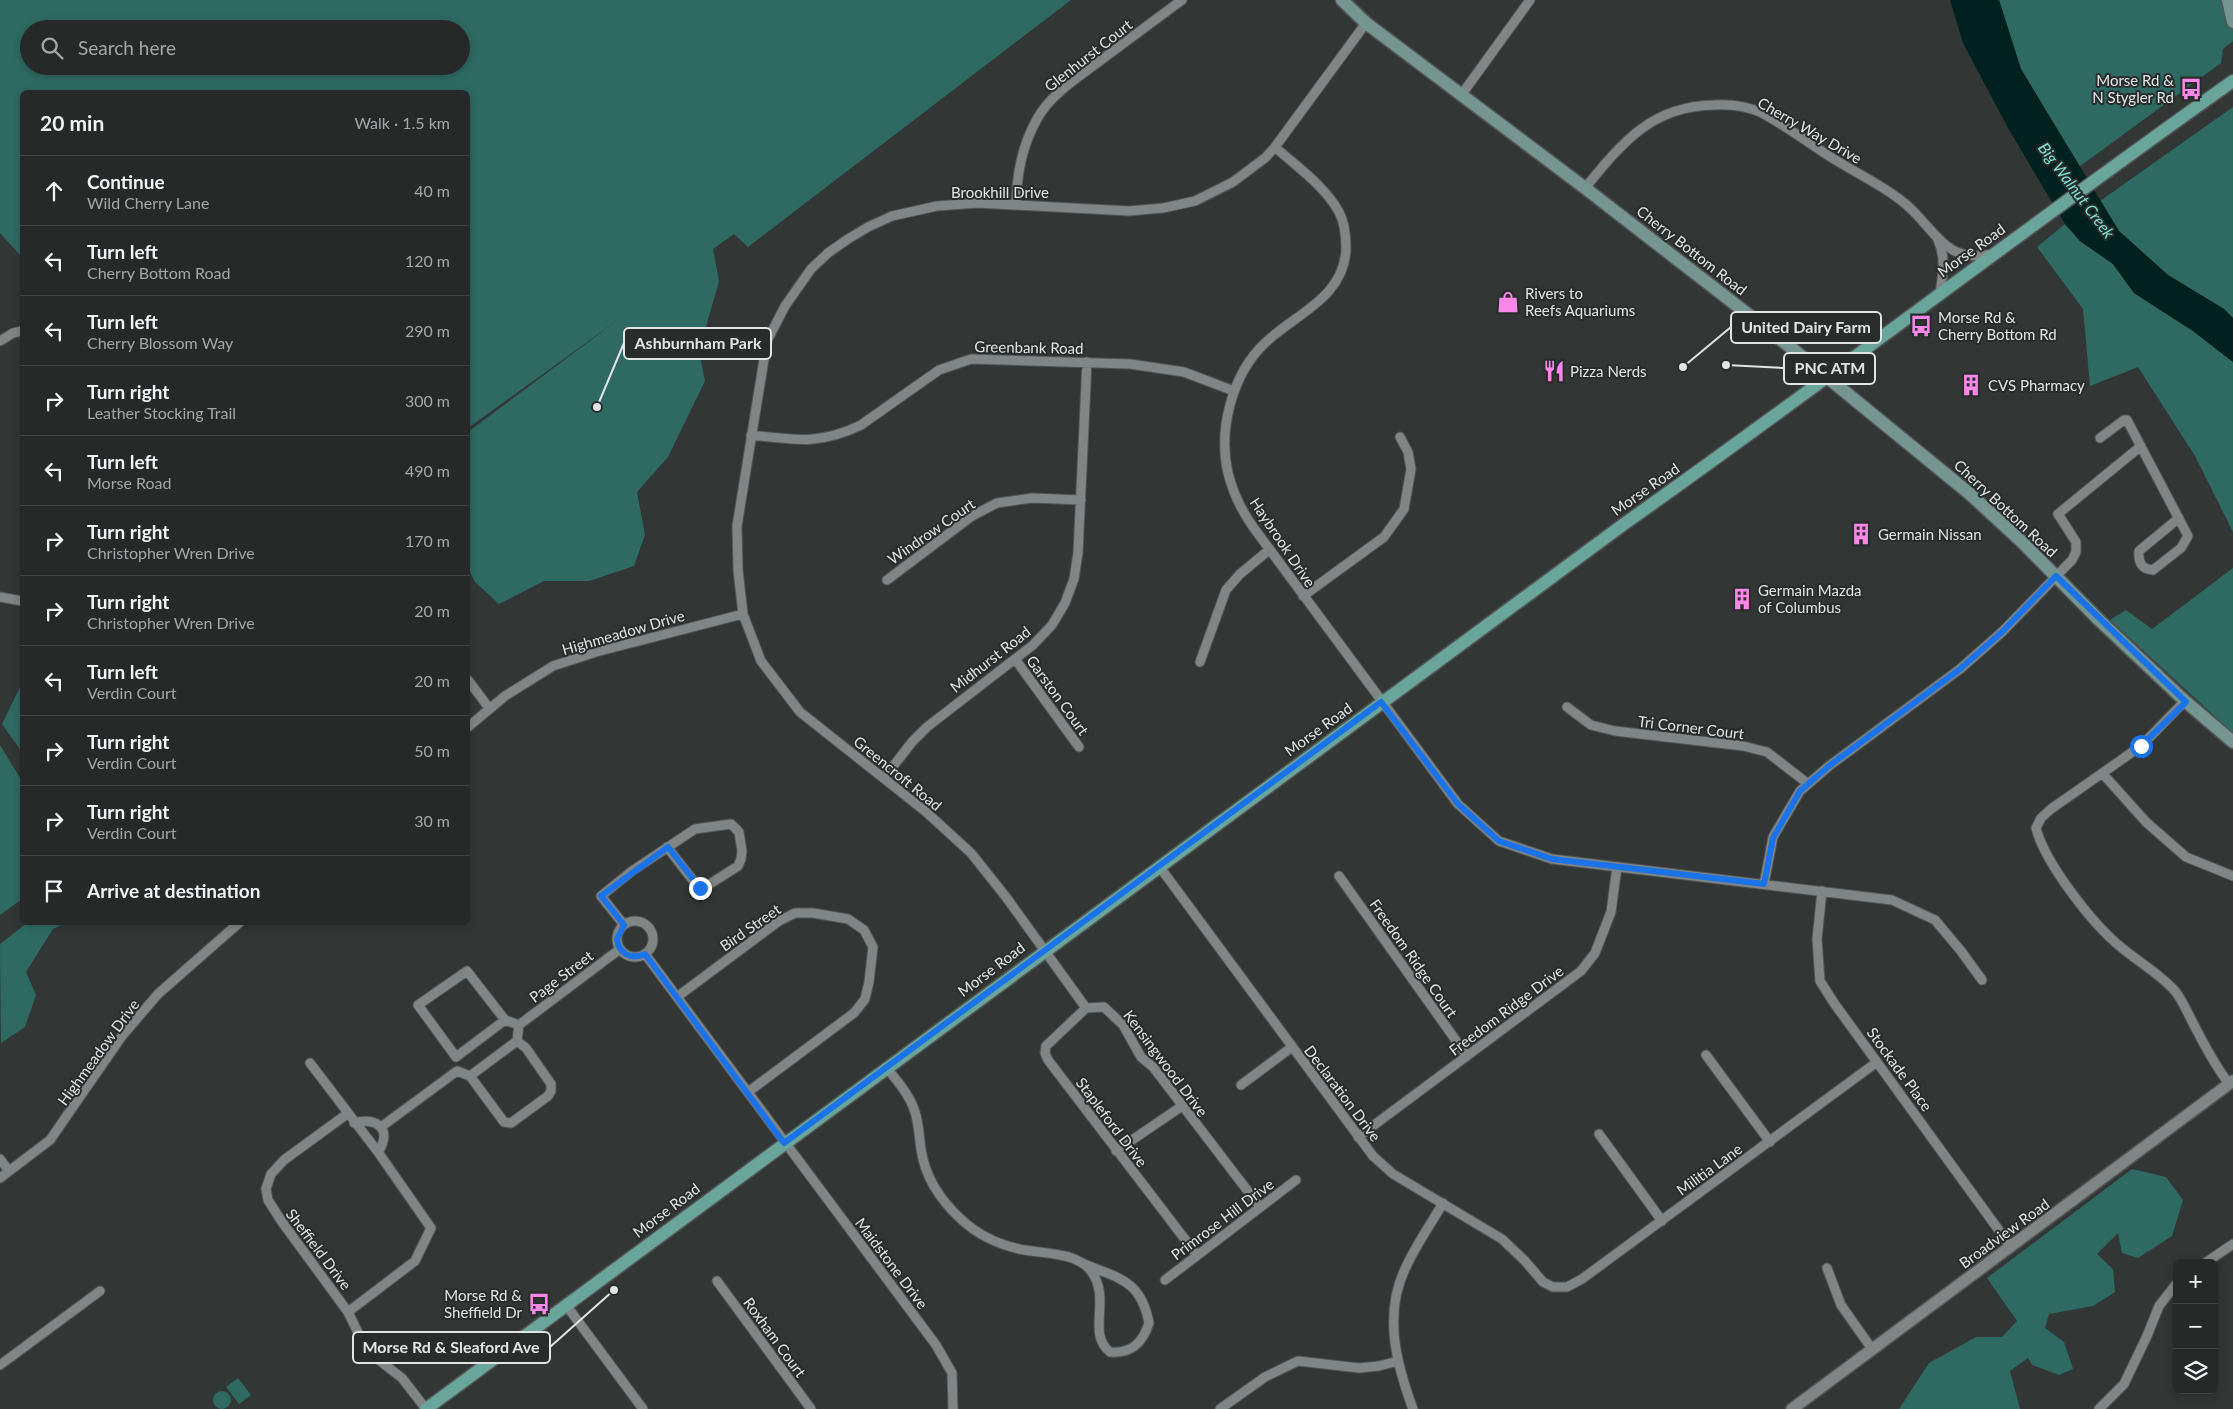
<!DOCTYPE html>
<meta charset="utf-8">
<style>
body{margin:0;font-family:Lato,sans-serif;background:#2e3130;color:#f1f3f6}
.controls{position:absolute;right:15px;bottom:15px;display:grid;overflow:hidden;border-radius:8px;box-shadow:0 2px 8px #0003}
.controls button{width:45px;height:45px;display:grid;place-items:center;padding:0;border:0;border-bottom:1px solid #424545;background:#262928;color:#f1f3f6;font:25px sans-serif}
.stop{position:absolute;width:15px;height:15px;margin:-11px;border:4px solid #1a73e8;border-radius:50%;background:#fff}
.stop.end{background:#1a73e8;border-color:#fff;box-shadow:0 1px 5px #0008}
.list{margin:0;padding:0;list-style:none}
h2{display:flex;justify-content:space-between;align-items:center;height:65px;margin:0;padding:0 20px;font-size:21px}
h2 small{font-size:16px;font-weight:400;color:#a4a6a8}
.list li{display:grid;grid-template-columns:32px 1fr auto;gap:15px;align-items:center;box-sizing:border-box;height:70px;padding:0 20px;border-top:1px solid #424545}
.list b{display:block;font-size:19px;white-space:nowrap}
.list p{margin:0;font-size:16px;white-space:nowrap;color:#a4a6a8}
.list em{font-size:16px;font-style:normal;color:#a4a6a8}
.icon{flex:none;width:28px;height:28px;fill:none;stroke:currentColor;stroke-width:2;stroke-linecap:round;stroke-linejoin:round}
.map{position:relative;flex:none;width:2233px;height:1409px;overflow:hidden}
.search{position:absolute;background:#262928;box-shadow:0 2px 8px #0003;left:20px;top:20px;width:450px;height:55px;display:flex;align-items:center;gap:12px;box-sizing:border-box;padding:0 18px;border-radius:28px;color:#a4a6a8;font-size:19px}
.panel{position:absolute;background:#262928;box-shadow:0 2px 8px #0003;left:20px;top:90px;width:450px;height:835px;border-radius:8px}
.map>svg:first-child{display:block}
.green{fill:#2e6a62;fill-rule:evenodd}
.water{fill:#00211d}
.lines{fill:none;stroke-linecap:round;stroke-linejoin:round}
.minor-casing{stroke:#525655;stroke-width:11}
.tertiary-casing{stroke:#525655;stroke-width:14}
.secondary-casing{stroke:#525655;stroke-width:15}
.primary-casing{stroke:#525655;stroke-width:15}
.minor{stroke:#808685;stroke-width:9}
.tertiary{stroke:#808685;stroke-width:11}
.secondary{stroke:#759591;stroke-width:12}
.primary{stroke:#6aa59c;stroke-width:12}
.route{stroke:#1a73e8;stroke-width:6}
.labels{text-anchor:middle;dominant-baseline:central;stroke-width:4;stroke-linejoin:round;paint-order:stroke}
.street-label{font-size:15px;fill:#e2e5e5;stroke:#282d2c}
.poi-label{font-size:15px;fill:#e2e5e5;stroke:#282d2c;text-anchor:start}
.water-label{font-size:16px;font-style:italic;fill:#7ce3d4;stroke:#282d2c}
.leader{fill:none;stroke:#e2e5e5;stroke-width:2}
.callout-dot{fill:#e2e5e5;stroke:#282d2c;stroke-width:2}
.callout{fill:#282d2c;stroke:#e2e5e5;stroke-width:2}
.callout-label{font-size:16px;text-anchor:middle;font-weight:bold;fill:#e2e5e5}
</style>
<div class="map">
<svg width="2233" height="1409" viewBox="0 0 2233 1409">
<rect width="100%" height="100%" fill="#323736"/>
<!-- green -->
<path class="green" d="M0,0H1071L748,247L734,234L713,249L719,281L699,351L705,381L668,457L637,492L645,535L634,566L589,581H544L499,604L475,582L468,568V432L619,319L468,428V92H22V257L0,233ZM29,29H461V66H29Z
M1999,0H2233V41L2223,49L2221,63L2079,167L2021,69Z
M2233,107V318L2224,309L2168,275L2119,231L2100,201Z
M2065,224L2080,241L2113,264L2134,293L2193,331L2233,362V532L2195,456L2138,367L2090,386L2083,309L2037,247Z
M2233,568V733L2110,620L2126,610L2152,629Z
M22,683V752L2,724Z
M0,745L22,781V899L0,915Z
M27,923H66L53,929L26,972L36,995L25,1027L1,1043L0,944Z
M2132,1169L2166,1177L2183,1200L2172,1236L2138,1258L2122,1253L2118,1233L2097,1254L2113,1269L2115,1292L2093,1306L2049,1314L2045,1328L2064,1342L2073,1369L2059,1375L2032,1365L2028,1358L2010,1371L2020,1409H1899L1929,1363L1976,1337H2002L2017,1321L1987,1278Z
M238,1378L251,1395L239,1404L226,1387Z
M213 1400a9 9 0 1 1 18 0a9 9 0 1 1-18 0Z"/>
<!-- water -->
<path class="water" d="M1950,0H1999L2021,69L2119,231L2168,275L2224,309L2233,318V362L2193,331L2134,293L2113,264L2080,241L2065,224L2008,128L1963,43Z"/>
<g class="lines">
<!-- minor casing -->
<g class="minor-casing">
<path id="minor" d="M1462,94L1530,0
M1275,147C1297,167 1325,186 1339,212C1345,223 1346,236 1346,249C1344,298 1295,314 1265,343C1232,374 1218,430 1228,473C1233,493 1244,515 1256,531L1458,804L1499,841L1552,859L1892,900L1935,920L1961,951L1982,980
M1585,188C1622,143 1651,106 1714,105C1729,104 1747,106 1762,113C1784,125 1805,140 1826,154C1853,172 1884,185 1909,207C1937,233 1947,264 1992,254
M1016,204C1017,173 1022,146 1037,119C1051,93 1082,75 1105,57C1131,38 1156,19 1182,0
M1938,240C1946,258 1943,274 1940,293
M0,341L13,333L22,331
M751,435C795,440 820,445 861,425L939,370L971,359L1130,364L1184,372L1234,391
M2100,438L2124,420H2127L2188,536L2181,548L2153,570C2142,569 2138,563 2139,551L2179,518
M887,580L972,516L997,503L1032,498L1081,500
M1303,596L1384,537L1404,509L1411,469L1408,452L1400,437
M0,597L22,601
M1015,659L1079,747
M1200,662L1226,590L1240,574L1269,550
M468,680L489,708
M2185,701L2141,746L2051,809L2041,818L2036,828C2045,863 2093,925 2122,948C2140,963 2160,974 2175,991C2183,1001 2188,1014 2194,1025C2204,1045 2215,1065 2229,1084
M1567,707L1591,725L1615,731L1743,746L1767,752L1807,783
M468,727L505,696L553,666L596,652L743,614
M2103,774L2146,822L2186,857L2233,876
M884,778L912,742L927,727L1033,645L1052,625L1065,603L1074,579L1078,553L1087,362
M1159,866L1373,1156L1393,1174L1502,1239L1525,1261L1543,1282L1553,1287H1567L1582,1279L1877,1062
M1339,876L1467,1056
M1764,884L1773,837L1800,791L1829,766L1960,669L2002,632L2072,560L2076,552V542L2058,514L2141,446
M1822,891L1817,939L1820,981L1834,1003L2011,1247
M617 939a18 18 0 1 1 36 0a18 18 0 1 1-36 0Z
M624,925L601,896L632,871L695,829L731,824L739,832L742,851L741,859L738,866L702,889L699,888L667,847
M645,954L936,1345L952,1373L953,1409
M677,997L779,921L795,913H813L848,919L864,930L873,947L869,982L865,999L854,1013L748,1092
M1086,1008L1006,897L971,853L925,811L800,712L761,661L743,614L738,570L737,526L767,341L785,306L811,269L828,253L848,239L868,227L892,216L937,206L978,203L1129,211L1163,208L1195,201L1233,182L1265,158L1275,147L1366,23
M1086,1008L1046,1046L1045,1053L1048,1060L1197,1255
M1086,1008L1104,1007L1123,1025L1141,1057L1153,1067L1260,1207
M1706,1055L1770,1142
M456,1057L418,1005L467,971L505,1020
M456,1057L505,1020L519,1025
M310,1063L378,1152L431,1228L415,1261L348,1312
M886,1067C897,1081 910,1095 915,1112C919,1124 919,1137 921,1149C925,1178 941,1201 962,1220C978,1235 998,1244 1019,1249C1041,1254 1076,1251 1091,1271C1112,1299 1086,1333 1110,1352C1132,1354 1143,1342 1149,1323C1141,1280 1118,1278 1084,1264
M470,1076L504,1122L511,1123L548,1096L551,1091V1084L526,1048L517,1041
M1241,1085L1292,1047
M347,1114L284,1160L271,1174L266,1189L268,1200L282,1222L348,1312L362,1341L380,1361L402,1378L426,1409
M354,1123C377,1116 393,1130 378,1152
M381,1127L457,1071L470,1076L517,1041L519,1025L620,949
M1599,1134L1662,1221
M1358,1137L1581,971L1595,953L1611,912L1617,867
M1116,1151L1182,1106
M0,1159L9,1171
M0,1178L50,1140L122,1036L158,994L240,922
M2205,1263L2233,1244
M1827,1268L1841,1305L1872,1349
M1165,1280L1296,1180
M717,1281L811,1409
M566,1305L643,1409
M0,1365L100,1291
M1220,1409L1265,1377L1298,1361L1359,1368L1379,1366L1398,1361
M1413,1409C1396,1363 1383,1313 1406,1267C1416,1245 1431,1224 1443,1203
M2099,1409L2124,1384L2147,1336L2159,1306L2177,1283"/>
</g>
<!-- tertiary casing -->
<g class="tertiary-casing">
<path id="tertiary" d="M1792,1409L2233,1081"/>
</g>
<!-- secondary casing -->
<g class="secondary-casing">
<path id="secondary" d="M1342,0L1366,23L1585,188L1789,346L1970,494L2021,541L2099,620L2185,701L2233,742
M2228,0L2233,22"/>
</g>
<!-- primary casing -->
<g class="primary-casing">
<path id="primary" d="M426,1409L1624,524C1829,379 2028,226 2233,81"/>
</g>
<!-- minor -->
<use href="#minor" class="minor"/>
<!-- tertiary -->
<use href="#tertiary" class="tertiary"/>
<!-- secondary -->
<use href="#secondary" class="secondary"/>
<!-- primary -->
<use href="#primary" class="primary"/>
</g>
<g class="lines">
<!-- route -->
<path class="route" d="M700,888L668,847L601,896L624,925L617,939C619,954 631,960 645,954L784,1143L1381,702L1458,804L1499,841L1552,859L1764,884L1773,838L1800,791L1829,766L1960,669L2002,632L2056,576L2186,702L2141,746"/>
</g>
<!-- icons -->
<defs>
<g id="bus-bare" transform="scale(1.725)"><path d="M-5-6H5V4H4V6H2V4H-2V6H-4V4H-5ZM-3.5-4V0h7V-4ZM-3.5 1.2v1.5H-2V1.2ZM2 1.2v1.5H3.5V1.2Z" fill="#fa87e7" stroke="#282d2c" stroke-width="2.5" paint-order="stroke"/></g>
<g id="shop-bare" transform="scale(1.725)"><path d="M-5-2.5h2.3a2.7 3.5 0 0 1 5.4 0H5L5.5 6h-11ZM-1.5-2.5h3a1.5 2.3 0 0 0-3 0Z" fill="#fa87e7" stroke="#282d2c" stroke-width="2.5" paint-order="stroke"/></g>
<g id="restaurant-bare" transform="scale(1.725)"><path d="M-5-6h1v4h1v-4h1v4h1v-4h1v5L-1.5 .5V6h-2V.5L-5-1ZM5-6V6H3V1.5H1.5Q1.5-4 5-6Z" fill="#fa87e7" stroke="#282d2c" stroke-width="2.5" paint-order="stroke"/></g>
<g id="building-bare" transform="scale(1.725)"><path d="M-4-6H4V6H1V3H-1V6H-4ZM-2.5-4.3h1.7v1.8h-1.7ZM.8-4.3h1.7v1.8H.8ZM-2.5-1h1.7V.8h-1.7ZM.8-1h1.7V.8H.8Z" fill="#fa87e7" stroke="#282d2c" stroke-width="2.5" paint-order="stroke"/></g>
</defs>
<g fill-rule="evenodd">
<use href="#bus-bare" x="2191" y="89"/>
<use href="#shop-bare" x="1508" y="302"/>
<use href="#bus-bare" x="1921" y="326"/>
<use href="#restaurant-bare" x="1554" y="371"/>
<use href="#building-bare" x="1971" y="385"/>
<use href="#building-bare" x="1861" y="534"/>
<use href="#building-bare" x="1742" y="599"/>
<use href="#bus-bare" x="539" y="1304"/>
</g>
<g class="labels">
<!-- street labels -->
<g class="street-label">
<text transform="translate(1088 55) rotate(-38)">Glenhurst Court</text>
<text transform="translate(1810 130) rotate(30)">Cherry Way Drive</text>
<text x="1000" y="192">Brookhill Drive</text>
<text transform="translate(1692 250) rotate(38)">Cherry Bottom Road</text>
<text transform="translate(1971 250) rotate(-36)">Morse Road</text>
<text transform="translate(1029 347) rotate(1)">Greenbank Road</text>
<text transform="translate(1645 489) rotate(-35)">Morse Road</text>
<text transform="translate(2006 508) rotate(43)">Cherry Bottom Road</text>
<text transform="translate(931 531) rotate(-35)">Windrow Court</text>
<text transform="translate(1283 542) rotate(56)">Haybrook Drive</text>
<text transform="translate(623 632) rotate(-16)">Highmeadow Drive</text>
<text transform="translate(990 659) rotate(-38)">Midhurst Road</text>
<text transform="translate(1058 695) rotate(54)">Garston Court</text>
<text transform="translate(1691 727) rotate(7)">Tri Corner Court</text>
<text transform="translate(1318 729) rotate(-36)">Morse Road</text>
<text transform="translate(898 773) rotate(39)">Greencroft Road</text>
<text transform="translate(750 927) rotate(-35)">Bird Street</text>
<text transform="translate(1414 958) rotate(55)">Freedom Ridge Court</text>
<text transform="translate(991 969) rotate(-37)">Morse Road</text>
<text transform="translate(561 976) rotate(-37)">Page Street</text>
<text transform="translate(1506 1010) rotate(-37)">Freedom Ridge Drive</text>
<text transform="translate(98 1052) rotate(-54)">Highmeadow Drive</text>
<text transform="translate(1166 1063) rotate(53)">Kensingwood Drive</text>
<text transform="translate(1900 1069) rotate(54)">Stockade Place</text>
<text transform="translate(1343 1093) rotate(53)">Declaration Drive</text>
<text transform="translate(1112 1122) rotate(53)">Stapleford Drive</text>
<text transform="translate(1709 1169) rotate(-36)">Militia Lane</text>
<text transform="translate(666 1210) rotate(-37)">Morse Road</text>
<text transform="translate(1222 1219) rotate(-37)">Primrose Hill Drive</text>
<text transform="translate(2004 1233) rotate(-36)">Broadview Road</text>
<text transform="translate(319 1249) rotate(53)">Sheffield Drive</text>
<text transform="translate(892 1263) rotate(53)">Maidstone Drive</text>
<text transform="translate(775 1337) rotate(54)">Roxham Court</text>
</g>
<!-- poi labels -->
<g class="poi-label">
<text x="2174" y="80" text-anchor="end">Morse Rd &amp;<tspan x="2174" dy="17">N Stygler Rd</tspan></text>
<text x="1525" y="293">Rivers to<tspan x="1525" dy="17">Reefs Aquariums</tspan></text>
<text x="1938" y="317">Morse Rd &amp;<tspan x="1938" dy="17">Cherry Bottom Rd</tspan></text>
<text x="1570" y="371">Pizza Nerds</text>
<text x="1988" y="385">CVS Pharmacy</text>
<text x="1878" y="534">Germain Nissan</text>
<text x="1758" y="590">Germain Mazda<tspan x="1758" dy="17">of Columbus</tspan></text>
<text x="522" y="1295" text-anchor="end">Morse Rd &amp;<tspan x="522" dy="17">Sheffield Dr</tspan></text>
</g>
<!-- water labels -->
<g class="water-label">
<text transform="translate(2077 190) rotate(53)">Big Walnut Creek</text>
</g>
</g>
<!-- callouts -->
<path class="leader" d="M1683 367L1731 327M597 407L624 343M1726 365L1784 368M614 1290L550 1347"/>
<g class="callout-dot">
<circle cx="1683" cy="367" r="5"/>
<circle cx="597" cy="407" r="5"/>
<circle cx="1726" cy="365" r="5"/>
<circle cx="614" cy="1290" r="5"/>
</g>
<g class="callout">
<rect x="1731" y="312" width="150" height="31" rx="5"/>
<rect x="624" y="328" width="147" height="31" rx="5"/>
<rect x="1784" y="353" width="91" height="31" rx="5"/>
<rect x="353" y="1332" width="197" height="31" rx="5"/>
</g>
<g class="callout-label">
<text x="1806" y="333">United Dairy Farm</text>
<text x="698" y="349">Ashburnham Park</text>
<text x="1830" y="374">PNC ATM</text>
<text x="451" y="1353">Morse Rd &amp; Sleaford Ave</text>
</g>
</svg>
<div class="controls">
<button>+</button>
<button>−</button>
<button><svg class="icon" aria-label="layers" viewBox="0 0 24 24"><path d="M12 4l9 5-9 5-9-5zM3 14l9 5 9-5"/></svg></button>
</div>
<div class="stop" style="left:2141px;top:746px"></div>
<div class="stop end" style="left:700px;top:888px"></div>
<div class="search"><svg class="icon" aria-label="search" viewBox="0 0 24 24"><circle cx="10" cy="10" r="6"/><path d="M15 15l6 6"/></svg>Search here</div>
<section class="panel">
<h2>20 min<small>Walk · 1.5 km</small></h2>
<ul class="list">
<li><svg class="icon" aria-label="ahead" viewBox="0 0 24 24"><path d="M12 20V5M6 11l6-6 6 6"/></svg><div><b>Continue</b><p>Wild Cherry Lane</p></div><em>40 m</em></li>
<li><svg class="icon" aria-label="left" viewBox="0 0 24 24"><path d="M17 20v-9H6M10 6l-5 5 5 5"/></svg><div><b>Turn left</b><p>Cherry Bottom Road</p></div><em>120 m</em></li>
<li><svg class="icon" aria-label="left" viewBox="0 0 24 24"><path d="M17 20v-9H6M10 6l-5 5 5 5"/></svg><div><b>Turn left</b><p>Cherry Blossom Way</p></div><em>290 m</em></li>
<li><svg class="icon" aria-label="right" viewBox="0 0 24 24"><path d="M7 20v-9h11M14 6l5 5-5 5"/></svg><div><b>Turn right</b><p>Leather Stocking Trail</p></div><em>300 m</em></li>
<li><svg class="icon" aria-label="left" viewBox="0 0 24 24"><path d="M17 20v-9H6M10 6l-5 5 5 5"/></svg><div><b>Turn left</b><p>Morse Road</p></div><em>490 m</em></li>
<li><svg class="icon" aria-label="right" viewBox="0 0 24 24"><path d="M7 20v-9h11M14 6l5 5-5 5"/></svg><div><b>Turn right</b><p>Christopher Wren Drive</p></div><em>170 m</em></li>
<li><svg class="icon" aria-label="right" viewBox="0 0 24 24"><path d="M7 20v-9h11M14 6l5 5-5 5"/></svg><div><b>Turn right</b><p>Christopher Wren Drive</p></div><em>20 m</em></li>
<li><svg class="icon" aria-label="left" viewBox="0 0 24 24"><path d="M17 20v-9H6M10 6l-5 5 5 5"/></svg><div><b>Turn left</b><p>Verdin Court</p></div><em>20 m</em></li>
<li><svg class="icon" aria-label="right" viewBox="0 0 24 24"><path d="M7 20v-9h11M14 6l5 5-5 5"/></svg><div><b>Turn right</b><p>Verdin Court</p></div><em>50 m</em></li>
<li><svg class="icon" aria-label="right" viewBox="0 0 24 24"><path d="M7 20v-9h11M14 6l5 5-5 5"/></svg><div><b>Turn right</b><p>Verdin Court</p></div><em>30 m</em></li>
<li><svg class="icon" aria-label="arrive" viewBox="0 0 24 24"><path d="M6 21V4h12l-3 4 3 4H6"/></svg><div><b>Arrive at destination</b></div></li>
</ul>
</section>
</div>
